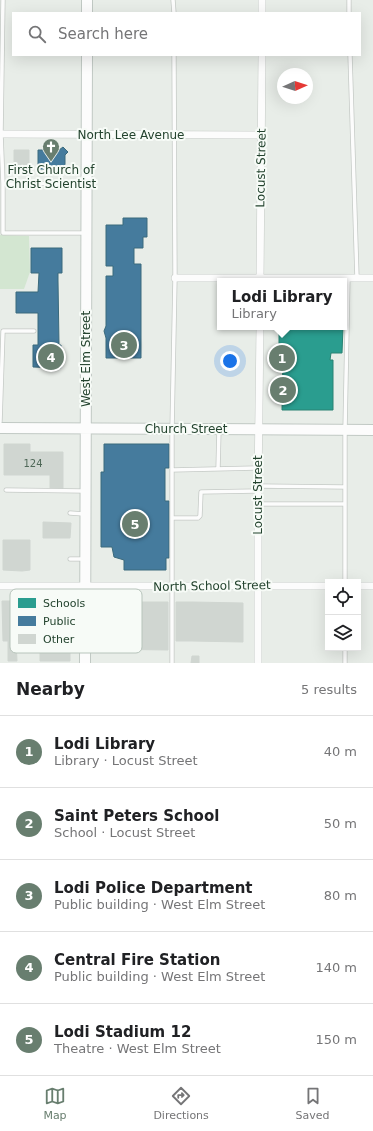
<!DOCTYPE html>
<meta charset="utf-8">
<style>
body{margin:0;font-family:"DejaVu Sans",sans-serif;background:#f2f2f2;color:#202124}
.controls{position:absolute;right:12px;bottom:12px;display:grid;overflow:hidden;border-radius:0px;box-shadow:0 4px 16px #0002}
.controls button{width:36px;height:36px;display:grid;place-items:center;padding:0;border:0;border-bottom:1px solid #e0e0e0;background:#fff;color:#202124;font:20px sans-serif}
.compass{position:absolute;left:277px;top:68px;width:36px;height:36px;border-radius:50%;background:#fff;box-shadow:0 4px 16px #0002;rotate:87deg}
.you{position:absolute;left:230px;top:361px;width:14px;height:14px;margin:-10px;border:3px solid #fff;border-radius:50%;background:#1a73e8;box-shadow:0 0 0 6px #1a73e833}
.badge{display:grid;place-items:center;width:26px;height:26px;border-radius:50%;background:#687e6f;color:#fff;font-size:13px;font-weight:700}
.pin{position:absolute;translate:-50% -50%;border:2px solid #fff;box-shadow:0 1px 4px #0006}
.popup{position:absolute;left:217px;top:278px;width:130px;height:52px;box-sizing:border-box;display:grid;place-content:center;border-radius:0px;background:#fff;filter:drop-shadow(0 1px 3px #0005);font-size:13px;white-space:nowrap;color:#757577}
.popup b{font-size:15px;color:#202124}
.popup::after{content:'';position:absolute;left:50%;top:100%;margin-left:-8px;border:8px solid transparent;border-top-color:#fff}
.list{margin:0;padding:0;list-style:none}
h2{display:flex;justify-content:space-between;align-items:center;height:52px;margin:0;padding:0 16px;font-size:17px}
h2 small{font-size:13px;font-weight:400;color:#757577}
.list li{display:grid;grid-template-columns:26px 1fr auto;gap:12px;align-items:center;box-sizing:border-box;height:72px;padding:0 16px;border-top:1px solid #e0e0e0}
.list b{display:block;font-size:15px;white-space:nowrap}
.list p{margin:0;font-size:13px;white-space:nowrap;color:#757577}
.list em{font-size:13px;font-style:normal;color:#757577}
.icon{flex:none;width:22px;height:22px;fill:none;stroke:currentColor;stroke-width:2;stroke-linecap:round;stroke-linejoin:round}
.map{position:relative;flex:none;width:373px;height:663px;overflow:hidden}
.search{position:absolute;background:#fff;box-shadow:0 4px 16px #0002;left:12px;right:12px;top:12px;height:44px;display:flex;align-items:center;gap:10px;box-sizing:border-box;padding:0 14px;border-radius:0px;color:#757577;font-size:15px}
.sheet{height:412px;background:#fff}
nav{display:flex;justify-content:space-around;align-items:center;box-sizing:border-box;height:56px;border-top:1px solid #e0e0e0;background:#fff;font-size:11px;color:#757577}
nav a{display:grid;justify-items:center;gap:2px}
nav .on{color:#687e6f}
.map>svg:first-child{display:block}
.green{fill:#d3e6d1}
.schools{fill:#2a9d8f;stroke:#288272}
.public{fill:#457b9d;stroke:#3b6a7c}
.building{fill:#d0d6d1;stroke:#d0d6d1}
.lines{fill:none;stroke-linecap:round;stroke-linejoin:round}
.lane-casing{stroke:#c5cac6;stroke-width:5}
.street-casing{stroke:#c5cac6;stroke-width:8}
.secondary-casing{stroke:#c1c9c4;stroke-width:12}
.lane{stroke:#fcfcfc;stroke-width:3.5}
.street{stroke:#fcfcfc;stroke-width:7}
.secondary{stroke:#fcfcfc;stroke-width:10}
.labels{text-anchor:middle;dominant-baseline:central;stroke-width:4;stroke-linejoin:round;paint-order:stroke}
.number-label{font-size:10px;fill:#4f6858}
.street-label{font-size:12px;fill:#23432e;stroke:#f7fbf7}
.poi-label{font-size:12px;fill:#23432e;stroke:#f7fbf7}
.key{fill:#f7fbf7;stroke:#b7c4bb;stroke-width:1}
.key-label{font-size:11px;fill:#23432e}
</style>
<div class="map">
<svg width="373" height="663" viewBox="0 0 373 663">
<rect width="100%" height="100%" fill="#e8ede8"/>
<!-- green -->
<path class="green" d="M0,235L29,236L30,272L24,289H0Z"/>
<!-- schools -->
<path class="schools" d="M279,327H343L342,353H331L330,360H333V410H282L283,359H284V353H279Z"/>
<!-- public -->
<path class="public" d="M63,147L68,152L65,155V169H38V150H59Z
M123,218H147V237H143V248H134V264H141V358H106V338L104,331L106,326V276H113V266H106V225H123Z
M31,248H62V273H58V281L59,345H61V368L33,367V345H38V313H16V292H38L39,273H31Z
M104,444H169V468H165V501H169V558H166V570H124V560L114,557L112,547H101V472H104Z"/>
<!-- building -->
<path class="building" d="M14,150H29V169H14Z
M4,444H30V452H63V488H50V475H4Z
M43,522L71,523L70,538H43Z
M3,540H22V571L3,570Z
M22,540H30V570L22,571Z
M2,601H22V641H3Z
M22,601H36V641H22Z
M36,601H43V621H69L70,640L36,641Z
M43,601H69V621H43Z
M104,602H133V633H101V605Z
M133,602H168V634L133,633Z
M176,602H192V641H176Z
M192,602L243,603V627L192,626Z
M192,626L243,627V642L192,641Z
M101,633L168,634V650L101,649Z
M48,640H70V661H40V650H48Z
M8,641H16L17,661H8Z
M192,656H199V663H191Z"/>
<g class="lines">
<!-- lane casing -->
<g class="lane-casing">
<path id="lane" d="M3,0L1,134L3,184V233H85
M173,0L174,13
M349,0V13
M350,55L357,278
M3,184L85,183
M0,422L3,331H34
M218,469L219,430
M172,470L258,468
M258,486L345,487
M6,490L84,491
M258,504H345
M70,513L84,514
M172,518H198L200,516L201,492L258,491
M70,559H84
M345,582V430L348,278
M345,648V663
M172,663V430L175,278L174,55"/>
</g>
<!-- street casing -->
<g class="street-casing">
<path id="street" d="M262,0V13
M0,134L262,135
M175,278H373
M260,281L262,55
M0,586H328
M358,586H373
M258,663V486L260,327"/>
</g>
<!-- secondary casing -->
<g class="secondary-casing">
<path id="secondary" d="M87,13V0
M0,428L373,430
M85,663L87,55"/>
</g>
<!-- lane -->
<use href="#lane" class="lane"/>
<!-- street -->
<use href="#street" class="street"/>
<!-- secondary -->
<use href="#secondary" class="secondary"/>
</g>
<!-- icons -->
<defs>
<g id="church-pin" transform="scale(0.9)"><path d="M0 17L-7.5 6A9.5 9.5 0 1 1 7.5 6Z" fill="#687e6f" stroke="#f7fbf7"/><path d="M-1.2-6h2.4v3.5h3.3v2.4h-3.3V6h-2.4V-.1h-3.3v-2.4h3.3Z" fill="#fff"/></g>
</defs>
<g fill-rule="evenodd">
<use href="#church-pin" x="51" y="147"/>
</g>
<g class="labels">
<!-- number labels -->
<g class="number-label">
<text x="33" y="463">124</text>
</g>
<!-- street labels -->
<g class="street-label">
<text x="131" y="135">North Lee Avenue</text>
<text transform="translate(261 168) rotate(-89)">Locust Street</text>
<text transform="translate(86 359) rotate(-90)">West Elm Street</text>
<text x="186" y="429">Church Street</text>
<text transform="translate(258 495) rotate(-90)">Locust Street</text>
<text transform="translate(212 586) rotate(-1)">North School Street</text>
</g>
<!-- poi labels -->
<g class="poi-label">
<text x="51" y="170">First Church of<tspan x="51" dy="14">Christ Scientist</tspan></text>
</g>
</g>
<!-- legend -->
<rect x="10" y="589" width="132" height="64" rx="6" class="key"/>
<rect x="18" y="598" width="18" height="10" fill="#2a9d8f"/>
<rect x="18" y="616" width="18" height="10" fill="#457b9d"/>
<rect x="18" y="634" width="18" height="10" fill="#d0d6d1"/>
<g class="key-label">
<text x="43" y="607">Schools</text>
<text x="43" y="625">Public</text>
<text x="43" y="643">Other</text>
</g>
</svg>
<div class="controls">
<button><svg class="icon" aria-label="locate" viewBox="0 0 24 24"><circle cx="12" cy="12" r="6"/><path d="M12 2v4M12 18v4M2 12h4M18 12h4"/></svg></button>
<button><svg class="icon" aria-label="layers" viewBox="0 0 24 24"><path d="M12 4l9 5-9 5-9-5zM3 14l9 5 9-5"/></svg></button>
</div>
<svg class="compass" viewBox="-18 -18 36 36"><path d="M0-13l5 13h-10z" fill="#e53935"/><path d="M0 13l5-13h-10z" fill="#757577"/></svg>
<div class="you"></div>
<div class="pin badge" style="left:282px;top:358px">1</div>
<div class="popup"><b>Lodi Library</b>Library</div>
<div class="pin badge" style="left:283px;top:390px">2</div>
<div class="pin badge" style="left:124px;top:345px">3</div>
<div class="pin badge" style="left:51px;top:357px">4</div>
<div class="pin badge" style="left:135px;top:524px">5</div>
<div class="search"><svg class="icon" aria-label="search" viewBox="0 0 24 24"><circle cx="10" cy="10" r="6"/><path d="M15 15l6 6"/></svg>Search here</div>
</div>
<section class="sheet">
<h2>Nearby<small>5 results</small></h2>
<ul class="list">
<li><span class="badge">1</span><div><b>Lodi Library</b><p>Library · Locust Street</p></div><em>40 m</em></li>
<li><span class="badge">2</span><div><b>Saint Peters School</b><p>School · Locust Street</p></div><em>50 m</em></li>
<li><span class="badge">3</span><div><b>Lodi Police Department</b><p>Public building · West Elm Street</p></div><em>80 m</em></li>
<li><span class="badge">4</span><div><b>Central Fire Station</b><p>Public building · West Elm Street</p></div><em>140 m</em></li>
<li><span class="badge">5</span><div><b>Lodi Stadium 12</b><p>Theatre · West Elm Street</p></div><em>150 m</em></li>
</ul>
</section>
<nav>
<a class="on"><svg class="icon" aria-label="map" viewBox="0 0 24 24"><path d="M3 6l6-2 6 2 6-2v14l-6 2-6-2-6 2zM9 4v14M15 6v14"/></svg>Map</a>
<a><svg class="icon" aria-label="directions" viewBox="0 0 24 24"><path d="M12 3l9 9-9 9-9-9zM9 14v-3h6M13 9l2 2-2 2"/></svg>Directions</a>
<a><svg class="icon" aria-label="saved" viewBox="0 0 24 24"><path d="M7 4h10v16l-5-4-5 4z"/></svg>Saved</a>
</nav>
